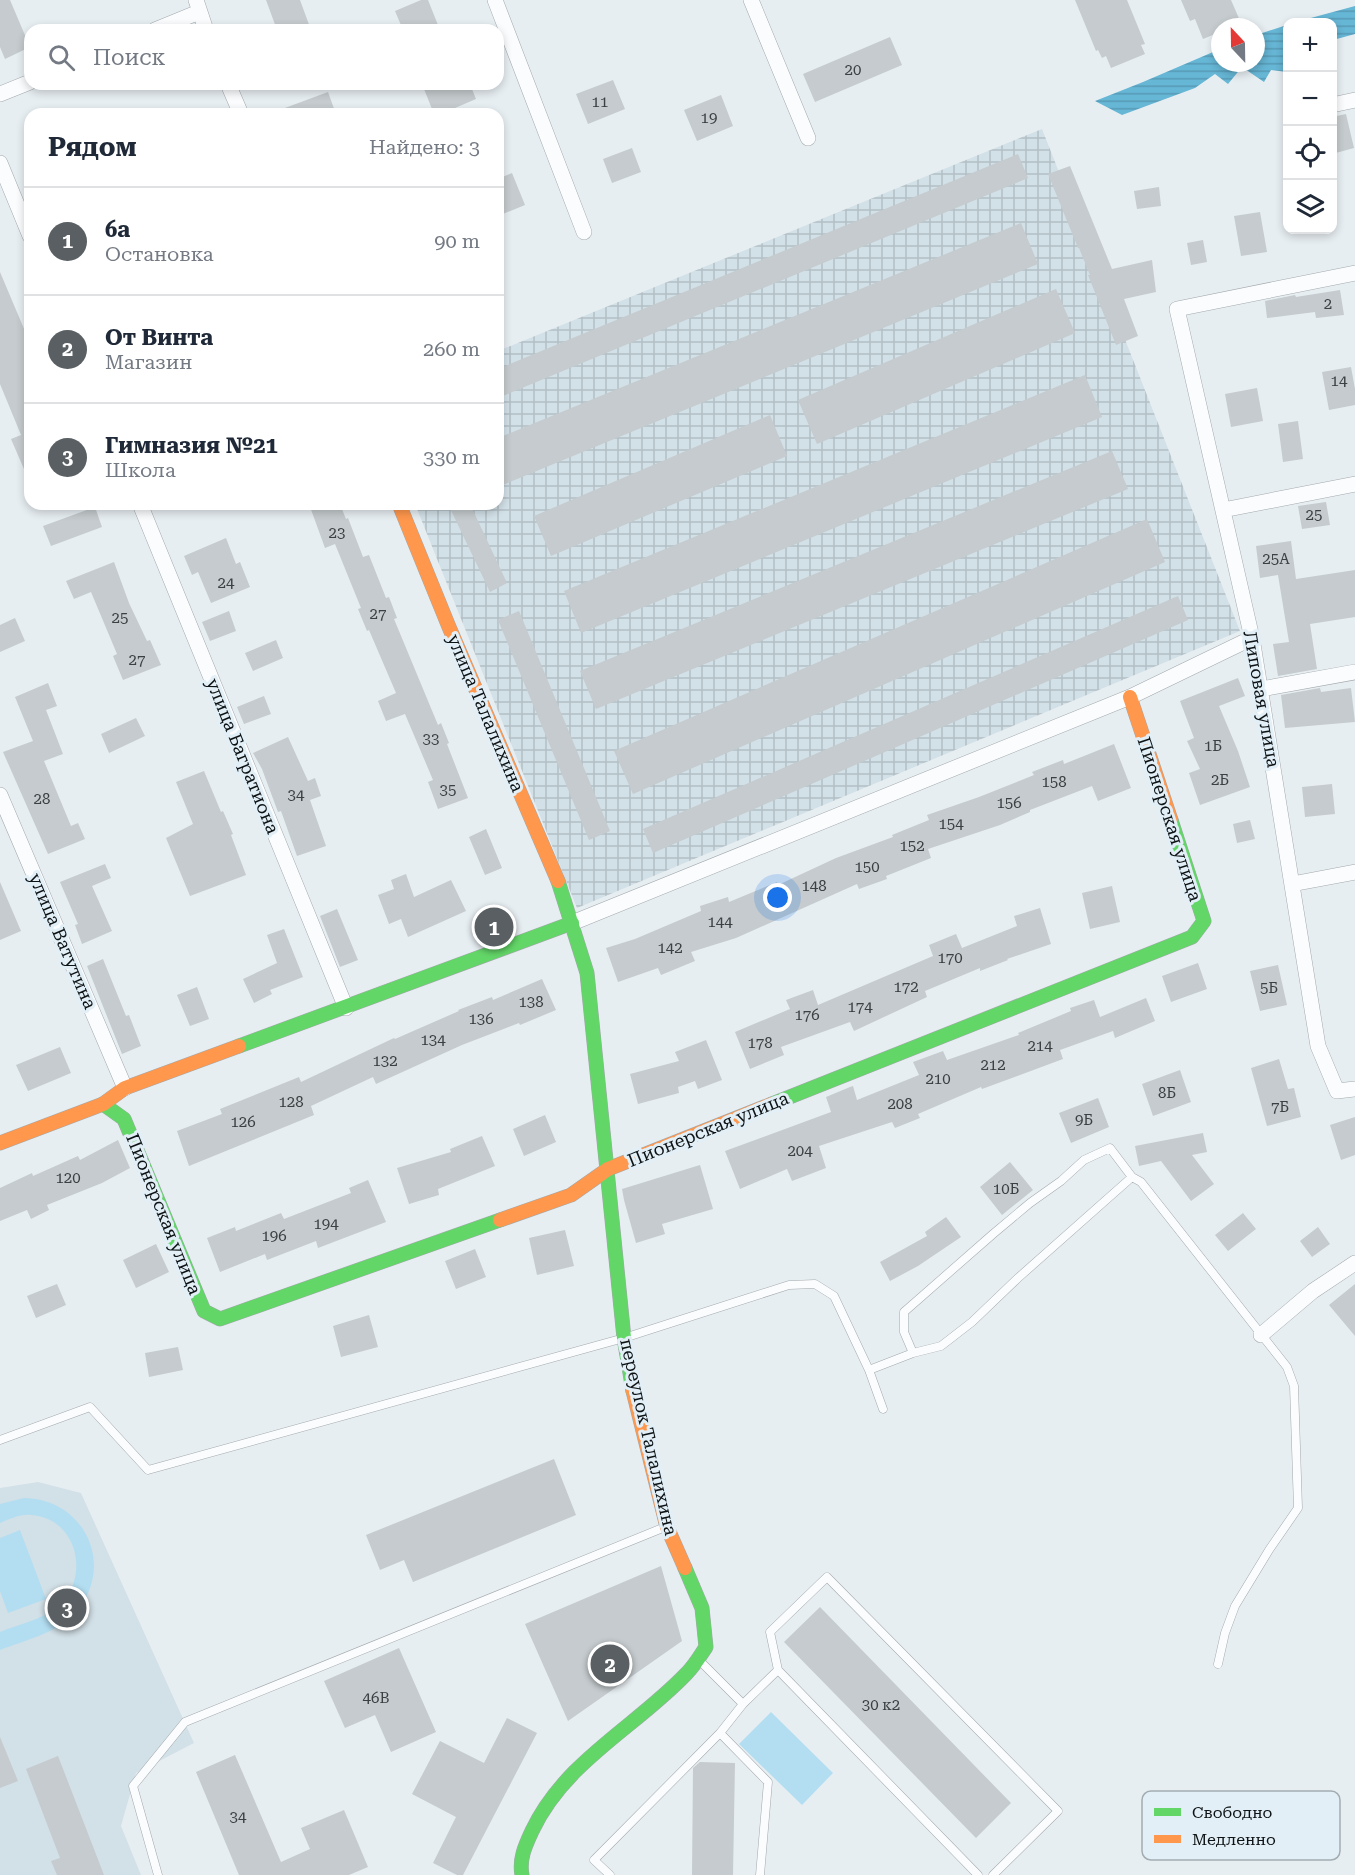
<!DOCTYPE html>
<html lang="ru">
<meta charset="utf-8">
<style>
body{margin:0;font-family:"Roboto Serif",serif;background:#f6f6f7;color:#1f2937}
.controls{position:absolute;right:18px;top:18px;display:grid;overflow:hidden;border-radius:12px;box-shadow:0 3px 9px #0003}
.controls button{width:54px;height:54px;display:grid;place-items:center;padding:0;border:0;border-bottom:2px solid #e0e1e3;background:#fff;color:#1f2937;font:30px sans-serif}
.compass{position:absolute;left:1211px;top:18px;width:54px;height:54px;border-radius:50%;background:#fff;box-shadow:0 3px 9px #0003;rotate:338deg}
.you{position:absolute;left:778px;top:898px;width:21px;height:21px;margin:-15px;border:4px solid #fff;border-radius:50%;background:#1a73e8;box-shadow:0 0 0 9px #1a73e833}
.badge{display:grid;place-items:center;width:39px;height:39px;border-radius:50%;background:#595f62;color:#fff;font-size:20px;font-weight:700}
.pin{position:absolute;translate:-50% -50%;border:3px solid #fff;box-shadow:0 2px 6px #0006}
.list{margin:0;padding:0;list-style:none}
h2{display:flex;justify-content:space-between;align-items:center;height:78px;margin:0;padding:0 24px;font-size:26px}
h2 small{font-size:20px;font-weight:400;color:#747a83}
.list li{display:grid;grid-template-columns:39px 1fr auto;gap:18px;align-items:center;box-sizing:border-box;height:108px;padding:0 24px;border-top:2px solid #e0e1e3}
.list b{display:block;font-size:22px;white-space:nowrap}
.list p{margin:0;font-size:20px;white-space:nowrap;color:#747a83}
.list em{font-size:20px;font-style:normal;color:#747a83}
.icon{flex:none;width:33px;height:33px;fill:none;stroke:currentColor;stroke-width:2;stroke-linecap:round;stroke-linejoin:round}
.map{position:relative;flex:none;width:1355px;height:1875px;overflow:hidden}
.search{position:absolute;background:#fff;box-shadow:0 3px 9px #0003;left:24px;top:24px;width:480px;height:66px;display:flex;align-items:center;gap:15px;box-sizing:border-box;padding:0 21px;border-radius:18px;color:#747a83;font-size:22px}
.panel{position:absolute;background:#fff;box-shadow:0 3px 9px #0003;left:24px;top:108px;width:480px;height:402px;border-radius:18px}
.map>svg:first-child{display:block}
.built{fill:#d2e0e7}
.industrial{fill:url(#industrial-grid)}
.grass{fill:#b3def1}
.water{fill:url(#water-rules)}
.building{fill:#c5cbce}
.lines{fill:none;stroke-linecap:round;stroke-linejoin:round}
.lane-casing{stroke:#a3a9ac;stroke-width:9}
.street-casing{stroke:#a3a9ac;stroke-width:16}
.fast-casing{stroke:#a3a9ac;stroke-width:15}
.slow-casing{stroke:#a3a9ac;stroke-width:15}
.lane{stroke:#fbfcfd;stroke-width:8}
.street{stroke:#fbfcfd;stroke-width:15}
.fast{stroke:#63d668;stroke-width:14}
.slow{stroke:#ff974d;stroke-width:14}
.labels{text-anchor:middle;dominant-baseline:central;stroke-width:6;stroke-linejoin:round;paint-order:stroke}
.number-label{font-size:15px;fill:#3b4042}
.street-label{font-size:18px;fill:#0d1214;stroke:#e2eff6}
.key{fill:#e2eff6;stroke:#a2adb2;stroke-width:1.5}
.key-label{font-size:16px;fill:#0d1214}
</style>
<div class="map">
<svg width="1355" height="1875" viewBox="0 0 1355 1875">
<defs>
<pattern id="industrial-grid" width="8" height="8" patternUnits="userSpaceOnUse" patternTransform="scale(1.5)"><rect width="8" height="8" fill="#d2e0e7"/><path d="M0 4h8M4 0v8" fill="none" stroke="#b3bfc5"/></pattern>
<pattern id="water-rules" width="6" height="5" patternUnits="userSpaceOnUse" patternTransform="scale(1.5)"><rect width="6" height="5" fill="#66b6d5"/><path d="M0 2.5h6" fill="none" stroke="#579bb6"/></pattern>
</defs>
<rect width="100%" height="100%" fill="#e7eef2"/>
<!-- built -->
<path class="built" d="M38,1482L81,1493L194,1743L136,1773L121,1826L141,1875H0V1488Z"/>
<!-- industrial -->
<path class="industrial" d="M1042,129L1240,631L577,908L415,504H498V351Z"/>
<!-- grass -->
<path class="grass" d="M24,1498C88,1499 118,1572 71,1617C53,1634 23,1641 0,1650V1632C19,1624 44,1619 59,1606C91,1576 77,1518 31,1515C20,1514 10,1519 0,1523V1504Z
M20,1530L46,1599L8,1613L0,1591V1538Z
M771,1712L833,1773L802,1805L739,1744Z"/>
<!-- water -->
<path class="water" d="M1355,6V34L1333,40L1332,22H1296Z
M1287,25V72L1271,70L1264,82L1242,67L1228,84L1215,74L1195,88L1122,115L1095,101L1143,82L1220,49V63H1256V35Z"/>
<!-- building -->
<path class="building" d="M0,0H10L30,47L5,59L0,47Z
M266,0H300L311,30H277Z
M421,0H428L440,30H403L395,11Z
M1075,0H1127L1145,44L1141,45L1145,54L1111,68L1106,56L1102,58L1098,50L1096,51Z
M1181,0H1231L1241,23L1231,27H1220V32L1203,39L1195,19L1190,21Z
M890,37L902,65L815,102L803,74Z
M613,80L625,109L588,124L576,94Z
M422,84H470L476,99L441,114H434Z
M328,92L336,114H274V112Z
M721,95L733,126L697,141L684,110Z
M1346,114L1354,148L1332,154V117Z
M632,148L641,172L612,183L603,159Z
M1018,154L1028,178L498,398V369Z
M1070,166L1112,269L1152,260L1156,292L1124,299L1138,336L1116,345L1088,275H1090L1079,248H1078L1048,174Z
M512,173L525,205L498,216V179Z
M1159,187L1161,206L1137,209L1134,191Z
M1260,212L1267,252L1241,256L1234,216Z
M1021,223L1038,264L498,487V438Z
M1203,240L1207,262L1191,265L1187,243Z
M0,272L30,343V483L11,439L21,435L0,384Z
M1056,289L1075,333L817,444L798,400Z
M1340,290L1344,315L1316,318L1315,312L1267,318L1265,301L1295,295L1296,297Z
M1351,367L1355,389V405L1329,410L1322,372Z
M1085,375L1102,417L581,633L564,591Z
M1257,388L1263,421L1231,427L1225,394Z
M770,415L787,456L551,556L534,516Z
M1298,421L1303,459L1283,462L1278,424Z
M1112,451L1128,489L596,709L580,671Z
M1326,502L1330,525L1302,529L1298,506Z
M309,504H340L346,519L348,518L363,557L369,555L386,598L389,597L397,618L394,619L438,725L441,723L449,743L447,744L468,798L438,809L428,782L433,780L405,714L386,721L378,701L396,693L369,630L367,631L358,609L361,608L335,544L325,548Z
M448,504H470L507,583L490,592Z
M95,507L102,527L51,546L43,526Z
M1147,519L1165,562L633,794L614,751Z
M226,538L236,564L240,562L250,587L211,603L198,572L192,575L184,556Z
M1291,541L1296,579L1355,570V617L1310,624L1317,669L1278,676L1273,644L1289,642L1278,575L1260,578L1256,546Z
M114,562L129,603L147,641L150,640L161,665L123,680L113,656L117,654L91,592L74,599L66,581Z
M1178,596L1188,620L653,853L643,829Z
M229,611L236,631L210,641L202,622Z
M519,611L610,831L589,840L498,620Z
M15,618L25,641L0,652V625Z
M276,640L283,658L253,671L245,653Z
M1238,678L1245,696L1219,706L1238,751L1250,787L1200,805L1189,773L1200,769L1187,741L1194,738L1180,701Z
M48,683L57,706L46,710L63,754L44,761L71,826L78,823L85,839L48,854L3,752L33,741L15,697Z
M1320,688L1321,692L1351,688L1355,722L1285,728L1281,695Z
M264,696L271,714L244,724L237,707Z
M136,718L145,736L109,753L101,734Z
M288,737L308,781L315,778L321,796L310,800L326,846L297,856L281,811L278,812L262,769L253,753Z
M1114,744L1131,788L1098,801L1092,786L1030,810V812L1000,825L928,849L931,858L886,876L887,879L859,889L857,884L736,938L691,952L695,961L661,975L658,968L618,982L606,948L635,939L701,911L700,906L728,897L729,902L777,882L778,885L836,858L893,837L892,835L929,820L927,815L979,797L1034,775L1032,772L1063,760L1064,764Z
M204,771L221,812L223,811L233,834L231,835L246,875L190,896L166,838L193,824L176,782Z
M1332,784L1335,814L1305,817L1302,787Z
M1250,820L1255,839L1237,843L1233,824Z
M486,829L502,868L485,875L469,837Z
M105,864L111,878L92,886L112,931L82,944L75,925L78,924L60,882Z
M406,874L414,897L451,880L466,911L408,937L401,919L389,924L378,895L394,889L391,880Z
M0,882L21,931L0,940Z
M1112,886L1120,922L1090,929L1082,893Z
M1040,908L1051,944L1007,959L1008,960L980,971V968L925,991L927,997L854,1031L850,1022L781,1047L784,1055L750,1069L735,1032L790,1009L786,1000L813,990L818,1005L933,956L929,945L956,934L962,948L1017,926L1014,916Z
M337,909L358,960L340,967L320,916Z
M284,929L303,977L270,990L272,994L254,1003L243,979L277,963L267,935Z
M103,959L126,1016L129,1015L141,1046L122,1054L87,966Z
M1198,963L1207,989L1171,1002L1162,976Z
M1278,965L1287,1005L1260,1011L1250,971Z
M542,979L556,1010L520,1025L519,1023L462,1045L376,1084L373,1077L311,1106L314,1115L189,1166L177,1131L222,1114L220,1109L299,1077L301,1082L394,1038L395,1039L459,1011L458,1010L492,997L493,1000Z
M197,987L209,1019L190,1026L177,995Z
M1146,998L1155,1021L1115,1038L1113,1031L1060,1050L1063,1059L982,1089L981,1087L918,1114L920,1118L895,1128L892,1122L819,1146L826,1168L792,1181L787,1169L740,1189L725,1151L831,1112L826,1097L850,1087L853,1086L857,1100L919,1075L913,1062L943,1051L947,1060L1019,1035L1018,1033L1071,1011L1070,1008L1094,1000L1100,1017Z
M706,1040L722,1080L698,1089L695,1081L678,1087L679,1093L638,1104L630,1074L679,1061L675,1052Z
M60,1047L71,1073L28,1091L16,1065Z
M1279,1059L1288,1089L1294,1088L1301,1117L1267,1126L1251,1068Z
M1180,1070L1191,1102L1153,1116L1142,1084Z
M1098,1098L1109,1127L1071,1143L1059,1113Z
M545,1115L556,1142L524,1156L513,1129Z
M1355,1117V1155L1341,1160L1330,1125Z
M1203,1133L1207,1152L1192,1155L1214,1184L1191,1201L1161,1161L1139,1166L1135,1146Z
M482,1136L495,1166L438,1189L439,1195L409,1204L397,1168L451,1152L450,1149Z
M118,1140L130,1168L102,1183L47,1205L49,1210L31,1219L27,1210L0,1221V1188L32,1173L33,1176L78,1156L80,1160Z
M1010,1162L1033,1190L1002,1215L980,1187Z
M700,1165L713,1209L662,1224L665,1234L636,1243L624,1200L622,1189Z
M368,1180L386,1222L318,1248L316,1241L267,1260L265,1254L220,1272L207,1238L235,1227L236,1231L281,1213L284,1219L351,1193L349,1188Z
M1243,1213L1256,1229L1228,1251L1215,1235Z
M946,1217L961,1237L918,1266L890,1281L880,1262L927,1236L925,1232Z
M1318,1227L1330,1244L1312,1257L1300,1241Z
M565,1230L574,1266L537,1275L529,1238Z
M156,1244L169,1272L136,1288L123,1260Z
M475,1249L486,1277L456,1289L445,1261Z
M57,1284L66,1305L36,1318L27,1296Z
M1355,1284V1336L1329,1305Z
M369,1315L378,1347L341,1357L333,1326Z
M178,1347L183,1370L149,1377L145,1353Z
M554,1459L576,1515L413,1582L404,1560L380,1570L366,1535Z
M661,1566L682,1641L568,1721L525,1624Z
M820,1607L1011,1803L976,1838L784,1642Z
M399,1648L436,1732L391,1752L375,1715L345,1728L324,1681Z
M507,1718L537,1733L463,1875H457L433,1863L456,1817L412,1794L440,1741L484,1763Z
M0,1737L18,1781L0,1788Z
M235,1755L281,1862L310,1849L301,1828L344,1810L368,1867L349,1875H239L196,1772Z
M58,1756L104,1875H57L51,1861L60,1858L26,1769Z
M700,1762L735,1763L733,1875H692L693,1768Z"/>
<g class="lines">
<!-- lane casing -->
<g class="lane-casing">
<path id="lane" d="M1132,1177L1110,1148L1084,1160L1061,1181L1030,1203L993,1234L904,1312V1332L913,1353L941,1346L972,1322L1018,1278L1132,1177L1141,1182L1287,1367L1294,1386L1298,1508L1269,1550L1235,1606L1225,1633L1218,1664
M869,1370L913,1353
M0,1440L90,1407L148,1470L624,1338L789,1285L815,1284L834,1296L869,1370L883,1409
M699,1660L743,1704L778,1670
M743,1704L720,1733L768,1782L760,1875
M158,1875L133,1786L185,1722L665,1527
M610,1875L594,1860L720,1733
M978,1875L778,1670L770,1632L827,1577L1058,1811L993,1875"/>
</g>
<!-- street casing -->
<g class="street-casing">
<path id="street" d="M196,0L206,30
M495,0L584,232
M751,0L808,138
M155,30L199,12
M228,84L241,114
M0,94L30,82
M1332,105L1355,100
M0,163L30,236
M1355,273L1177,309L1252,638L1318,1046L1337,1091L1355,1089
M140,504L346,1008
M1223,510L1355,484
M1261,689L1355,672
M0,795L125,1088
M1292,884L1355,872
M572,923L1130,697L1252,638
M1261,1335L1313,1291L1355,1263"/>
</g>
<!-- fast casing -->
<g class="fast-casing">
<path id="fast" d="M558,881L587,973L624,1338L633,1391
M239,1046L572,923
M103,1104L124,1119L204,1311L220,1319L500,1220
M772,1104L1192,937L1204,921L1171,820
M522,1875C519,1859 525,1846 532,1831C565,1761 636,1727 687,1673C695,1665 700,1656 706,1647L702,1608L685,1568"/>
</g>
<!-- slow casing -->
<g class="slow-casing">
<path id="slow" d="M399,504L449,627L558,881
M1130,697L1171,820
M0,1143L103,1104L125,1088L239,1046
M500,1220L571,1195L608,1169L772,1104
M633,1391L667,1527L685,1568"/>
</g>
<!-- lane -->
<use href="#lane" class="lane"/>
<!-- street -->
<use href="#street" class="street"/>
<!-- fast -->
<use href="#fast" class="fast"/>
<!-- slow -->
<use href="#slow" class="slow"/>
</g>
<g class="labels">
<!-- number labels -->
<g class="number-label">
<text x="853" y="70">20</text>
<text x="600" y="102">11</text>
<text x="709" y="118">19</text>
<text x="1328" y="304">2</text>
<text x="1339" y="381">14</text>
<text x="1314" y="515">25</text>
<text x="337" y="533">23</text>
<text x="1276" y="559">25А</text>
<text x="226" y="583">24</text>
<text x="378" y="614">27</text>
<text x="120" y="618">25</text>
<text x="137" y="660">27</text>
<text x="431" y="739">33</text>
<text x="1213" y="746">1Б</text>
<text x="1220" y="780">2Б</text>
<text x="1054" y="782">158</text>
<text x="448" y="790">35</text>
<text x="296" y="795">34</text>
<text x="42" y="799">28</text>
<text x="1009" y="803">156</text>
<text x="951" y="824">154</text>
<text x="912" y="846">152</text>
<text x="867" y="867">150</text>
<text x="814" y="886">148</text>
<text x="720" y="922">144</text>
<text x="670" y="948">142</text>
<text x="950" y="958">170</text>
<text x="906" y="987">172</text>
<text x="1269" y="988">5Б</text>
<text x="531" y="1002">138</text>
<text x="860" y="1007">174</text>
<text x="807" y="1015">176</text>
<text x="481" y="1019">136</text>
<text x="433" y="1040">134</text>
<text x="760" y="1043">178</text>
<text x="1040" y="1046">214</text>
<text x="385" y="1061">132</text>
<text x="993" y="1065">212</text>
<text x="938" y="1079">210</text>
<text x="1167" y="1093">8Б</text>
<text x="291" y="1102">128</text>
<text x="900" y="1104">208</text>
<text x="1280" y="1107">7Б</text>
<text x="1084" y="1120">9Б</text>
<text x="243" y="1122">126</text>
<text x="800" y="1151">204</text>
<text x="68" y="1178">120</text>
<text x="1006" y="1189">10Б</text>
<text x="326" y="1224">194</text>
<text x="274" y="1236">196</text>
<text x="376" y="1698">46В</text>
<text x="881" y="1705">30 к2</text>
<text x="238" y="1817">34</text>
</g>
<!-- street labels -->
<g class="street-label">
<text transform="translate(1262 699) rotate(80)">Липовая улица</text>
<text transform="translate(486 713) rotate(67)">улица Талалихина</text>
<text transform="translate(243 756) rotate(68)">улица Багратиона</text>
<text transform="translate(1170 819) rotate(72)">Пионерская улица</text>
<text transform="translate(63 941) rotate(67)">улица Ватутина</text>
<text transform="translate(708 1129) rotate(-22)">Пионерская улица</text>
<text transform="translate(164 1214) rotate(68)">Пионерская улица</text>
<text transform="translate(649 1437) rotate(77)">переулок Талалихина</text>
</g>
</g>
<!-- legend -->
<rect x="1142" y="1791" width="198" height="69" rx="9" class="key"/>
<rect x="1154" y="1808" width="27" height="8" fill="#63d668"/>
<rect x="1154" y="1835" width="27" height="8" fill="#ff974d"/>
<g class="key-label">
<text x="1192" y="1818">Свободно</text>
<text x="1192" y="1845">Медленно</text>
</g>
</svg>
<div class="controls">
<button>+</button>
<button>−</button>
<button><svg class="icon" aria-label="locate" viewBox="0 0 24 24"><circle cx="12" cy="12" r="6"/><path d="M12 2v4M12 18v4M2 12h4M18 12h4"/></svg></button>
<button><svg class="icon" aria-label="layers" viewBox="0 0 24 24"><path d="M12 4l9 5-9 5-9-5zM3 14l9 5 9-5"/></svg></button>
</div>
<svg class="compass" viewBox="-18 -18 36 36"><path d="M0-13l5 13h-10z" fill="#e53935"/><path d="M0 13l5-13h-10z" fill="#747a83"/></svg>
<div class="you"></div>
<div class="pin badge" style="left:494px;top:927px">1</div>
<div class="pin badge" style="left:610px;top:1664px">2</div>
<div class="pin badge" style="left:67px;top:1608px">3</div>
<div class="search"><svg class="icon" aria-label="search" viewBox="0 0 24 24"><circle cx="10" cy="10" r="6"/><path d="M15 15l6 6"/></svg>Поиск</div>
<section class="panel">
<h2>Рядом<small>Найдено: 3</small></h2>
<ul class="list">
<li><span class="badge">1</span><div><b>6а</b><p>Остановка</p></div><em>90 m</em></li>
<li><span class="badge">2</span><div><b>От Винта</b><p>Магазин</p></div><em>260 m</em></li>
<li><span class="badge">3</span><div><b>Гимназия №21</b><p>Школа</p></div><em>330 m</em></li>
</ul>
</section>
</div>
